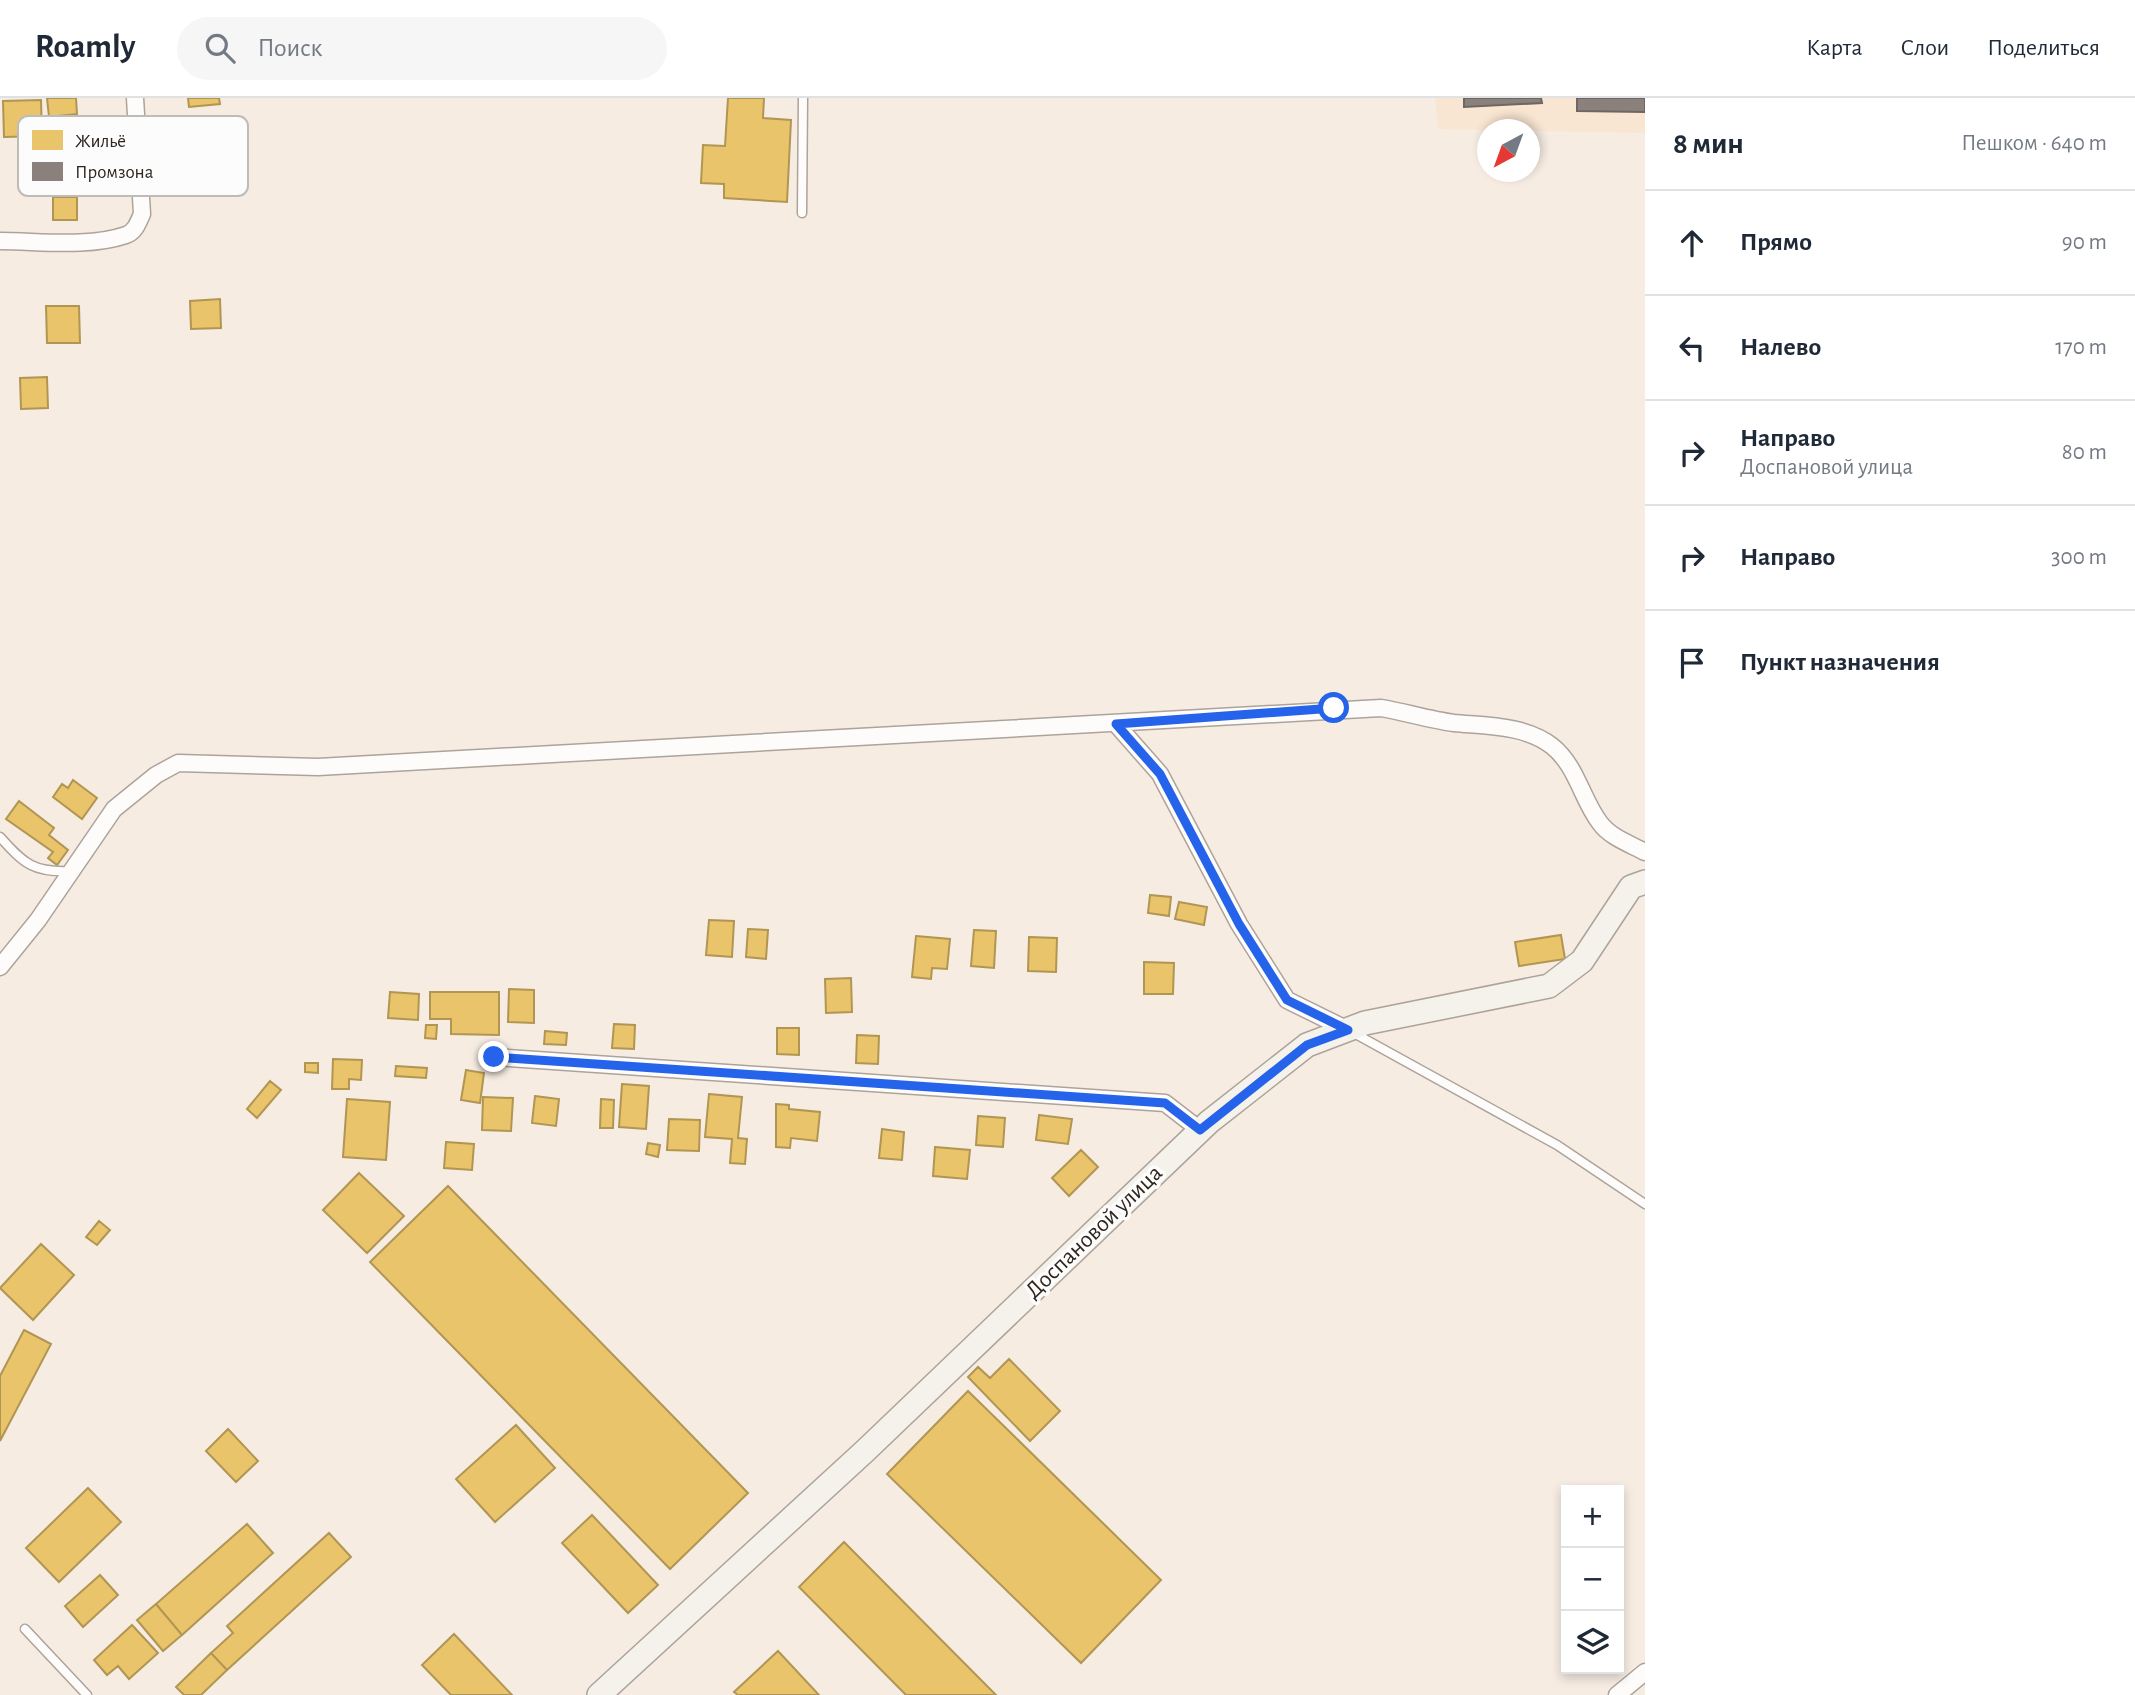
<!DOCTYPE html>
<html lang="ru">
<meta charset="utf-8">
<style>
body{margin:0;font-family:"Alegreya Sans",sans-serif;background:#f6f6f7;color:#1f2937}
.controls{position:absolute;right:21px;bottom:21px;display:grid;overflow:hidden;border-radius:0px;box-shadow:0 4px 10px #0003}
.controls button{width:63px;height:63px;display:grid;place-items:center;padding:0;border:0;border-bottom:2px solid #e0e1e3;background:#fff;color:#1f2937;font:35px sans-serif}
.compass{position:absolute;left:1477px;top:21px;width:63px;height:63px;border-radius:50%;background:#fff;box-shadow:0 4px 10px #0003;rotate:221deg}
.stop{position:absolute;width:21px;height:21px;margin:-16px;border:5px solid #2563eb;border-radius:50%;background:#fff}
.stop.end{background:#2563eb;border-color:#fff;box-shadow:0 2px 7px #0008}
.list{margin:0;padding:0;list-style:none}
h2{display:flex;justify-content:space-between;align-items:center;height:91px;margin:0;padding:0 28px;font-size:30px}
h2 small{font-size:23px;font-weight:400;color:#747a83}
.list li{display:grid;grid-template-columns:46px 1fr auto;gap:21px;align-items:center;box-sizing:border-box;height:105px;padding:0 28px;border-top:2px solid #e0e1e3}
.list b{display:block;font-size:26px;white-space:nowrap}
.list p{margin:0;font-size:23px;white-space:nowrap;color:#747a83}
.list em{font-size:23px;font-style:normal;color:#747a83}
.icon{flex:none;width:38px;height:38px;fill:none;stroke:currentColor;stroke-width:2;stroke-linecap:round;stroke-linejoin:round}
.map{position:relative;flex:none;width:1645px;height:1597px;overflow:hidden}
header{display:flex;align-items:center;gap:42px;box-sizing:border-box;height:98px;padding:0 35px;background:#fff;border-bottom:2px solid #e0e1e3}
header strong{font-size:33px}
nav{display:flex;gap:38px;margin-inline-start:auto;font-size:24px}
.search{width:490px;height:63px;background:#f6f6f7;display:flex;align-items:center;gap:18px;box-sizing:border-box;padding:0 24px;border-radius:38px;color:#747a83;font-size:26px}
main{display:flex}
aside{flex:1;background:#fff}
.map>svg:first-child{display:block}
.built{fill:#f9e6d2}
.homes{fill:#e9c46a;stroke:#b19553;stroke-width:2}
.industry{fill:#8a817c;stroke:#6e6660;stroke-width:2}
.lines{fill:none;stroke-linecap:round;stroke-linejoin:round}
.lane-casing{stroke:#aca39b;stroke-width:11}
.street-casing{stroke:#aca39b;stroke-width:19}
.secondary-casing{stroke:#aca39b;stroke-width:26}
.lane{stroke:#fefcfb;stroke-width:8}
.street{stroke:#fefcfb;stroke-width:16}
.secondary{stroke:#f5f2ec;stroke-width:23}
.route{stroke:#2563eb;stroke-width:9}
.labels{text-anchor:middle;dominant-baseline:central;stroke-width:7;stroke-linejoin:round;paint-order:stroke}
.street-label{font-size:24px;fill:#2e261e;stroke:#fcfcfc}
.key{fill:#fcfcfc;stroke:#bebcb9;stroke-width:2}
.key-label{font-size:19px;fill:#2e261e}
</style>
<header>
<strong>Roamly</strong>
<div class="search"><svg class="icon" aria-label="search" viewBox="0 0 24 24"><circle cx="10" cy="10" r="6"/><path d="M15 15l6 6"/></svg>Поиск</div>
<nav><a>Карта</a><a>Слои</a><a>Поделиться</a></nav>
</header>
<main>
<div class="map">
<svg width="1645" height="1597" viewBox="0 0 1645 1597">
<rect width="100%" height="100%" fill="#f6ece2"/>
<!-- built -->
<path class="built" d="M1435,0H1645V35L1438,31Z"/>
<!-- homes -->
<path class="homes" d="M47,0H76L77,16L49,19Z
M188,0H219L220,6L189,9Z
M728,0H764L763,20L791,22L787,104L724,100V86L701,85L703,47L725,48Z
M41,2L42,38L4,39L3,3Z
M53,99H77V122H53Z
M220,201L221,230L191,231L190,203Z
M46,208H79L80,245H47Z
M47,279L48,310L21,311L20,280Z
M73,682L97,700L82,721L53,699L62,686L68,690Z
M19,703L54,730L49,737L68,752L57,767L48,760L53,754L6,721Z
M1150,797L1171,799L1169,818L1148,815Z
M1179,804L1207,809L1204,827L1175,821Z
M709,822L734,823L732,859L706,857Z
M748,831L768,832L766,861L746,859Z
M974,832L996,833L994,870L971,868Z
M1561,837L1565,861L1519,868L1515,844Z
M916,838L950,841L947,871L932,870L931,881L912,879Z
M1029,839L1057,840L1056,874L1028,873Z
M1144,864L1174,865L1173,896H1144Z
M851,880L852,914L826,915L825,881Z
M509,891L534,892V925L508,924Z
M390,894L419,896L418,922L388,920Z
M430,894H499V937L451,936V921H430Z
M614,926L635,927L634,951L612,950Z
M426,927H437L436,941L425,940Z
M777,930H799V957L777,956Z
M545,933L567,935L566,947L544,946Z
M857,937L879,938L878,966L856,965Z
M333,961L362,962L361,982L349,981V991H332Z
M305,965H318V975L305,974Z
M396,968L427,970L426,980L395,978Z
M466,972L484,975L480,1005L461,1002Z
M270,983L281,992L257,1020L247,1011Z
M622,986L649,988L646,1031L619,1029Z
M709,996L742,999L738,1040L747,1041L745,1066L730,1065L732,1041L705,1039Z
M535,998L559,1001L556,1028L532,1025Z
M483,999L513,1000L511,1033L482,1032Z
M347,1001L390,1004L386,1062L343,1059Z
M601,1001L614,1002L613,1030H600Z
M776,1006L789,1007V1011L820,1014L817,1043L791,1040L790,1050L776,1049Z
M1039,1017L1072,1021L1068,1046L1036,1042Z
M978,1018L1005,1020L1003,1049L976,1047Z
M669,1021L700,1022L699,1053L667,1052Z
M882,1031L904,1034L902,1062L879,1060Z
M446,1044L474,1046L472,1072L444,1070Z
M648,1045L660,1047L658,1059L646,1056Z
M935,1049L970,1052L967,1081L933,1078Z
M1081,1052L1098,1069L1069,1098L1052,1080Z
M359,1075L404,1118L367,1155L323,1112Z
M448,1088L748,1395L670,1471L370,1164Z
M99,1123L110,1132L97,1147L86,1139Z
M41,1146L74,1177L33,1222L0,1190Z
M24,1232L51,1246L0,1343V1278Z
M1009,1261L1060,1313L1030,1343L968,1279L978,1269L990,1280Z
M968,1293L1161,1482L1081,1565L887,1376Z
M516,1327L555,1370L495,1424L456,1381Z
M228,1331L258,1363L236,1384L206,1353Z
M88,1390L121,1424L59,1484L26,1450Z
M592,1417L658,1487L628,1515L562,1445Z
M247,1426L273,1455L182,1537L156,1506Z
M329,1435L351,1459L227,1572L211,1555L233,1535L227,1528Z
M844,1444L996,1597H906L799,1489Z
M100,1477L118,1497L83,1529L65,1508Z
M156,1506L182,1537L163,1553L137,1522Z
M132,1527L158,1555L129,1581L118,1568L107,1577L94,1562Z
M454,1536L512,1597H451L422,1567Z
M778,1553L819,1597H738L734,1594Z
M211,1555L227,1572L201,1597H184L176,1589Z"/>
<!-- industry -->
<path class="industry" d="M1464,0H1541L1542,5L1464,9Z
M1577,0H1645V14L1577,13Z"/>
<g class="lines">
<!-- lane casing -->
<g class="lane-casing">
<path id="lane" d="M802,115L803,0
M0,739C24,766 34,775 72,773
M1352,934L1557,1047L1645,1106
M25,1531L87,1597"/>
</g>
<!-- street casing -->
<g class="street-casing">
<path id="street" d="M0,143C39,143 88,150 126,137C135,134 138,125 142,116L135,0
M1116,626L1160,676L1239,826L1287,902L1348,932
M0,869L38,822L114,711L156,677L178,665L318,669L1381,610C1405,614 1430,622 1454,625C1486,628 1525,627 1552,648C1577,668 1582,702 1600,725C1610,739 1630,746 1645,754
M494,959L1165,1005L1200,1032
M1617,1597L1645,1574"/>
</g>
<!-- secondary casing -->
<g class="secondary-casing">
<path id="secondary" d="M599,1597L865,1353L1209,1024L1307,947L1365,925L1549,888L1582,863L1631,789L1645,784"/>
</g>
<!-- lane -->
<use href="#lane" class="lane"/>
<!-- street -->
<use href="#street" class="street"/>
<!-- secondary -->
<use href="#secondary" class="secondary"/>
</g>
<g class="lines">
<!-- route -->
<path class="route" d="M494,959L1165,1005L1200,1032L1307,947L1348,932L1287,902L1239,826L1160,676L1116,626L1334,610"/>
</g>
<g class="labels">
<!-- street labels -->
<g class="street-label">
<text transform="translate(1094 1134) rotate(-44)">Доспановой улица</text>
</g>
</g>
<!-- legend -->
<rect x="18" y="18" width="230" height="80" rx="10" class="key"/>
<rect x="32" y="32" width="31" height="20" fill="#e9c46a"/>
<rect x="32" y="64" width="31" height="19" fill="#8a817c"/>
<g class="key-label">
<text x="75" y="49">Жильё</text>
<text x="75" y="80">Промзона</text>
</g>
</svg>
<div class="controls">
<button>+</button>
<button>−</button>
<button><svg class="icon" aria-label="layers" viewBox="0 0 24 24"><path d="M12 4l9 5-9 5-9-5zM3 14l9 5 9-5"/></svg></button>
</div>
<svg class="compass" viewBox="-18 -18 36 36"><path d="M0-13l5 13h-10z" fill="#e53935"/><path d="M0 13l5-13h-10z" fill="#747a83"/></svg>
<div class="stop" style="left:1334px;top:610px"></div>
<div class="stop end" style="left:494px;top:959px"></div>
</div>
<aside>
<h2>8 мин<small>Пешком · 640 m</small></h2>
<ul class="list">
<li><svg class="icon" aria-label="ahead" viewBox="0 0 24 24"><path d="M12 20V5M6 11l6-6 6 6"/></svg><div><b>Прямо</b></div><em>90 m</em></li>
<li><svg class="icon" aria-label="left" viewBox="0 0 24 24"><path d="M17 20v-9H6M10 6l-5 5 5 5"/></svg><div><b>Налево</b></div><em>170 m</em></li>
<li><svg class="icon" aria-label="right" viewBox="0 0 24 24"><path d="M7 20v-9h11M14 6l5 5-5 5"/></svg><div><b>Направо</b><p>Доспановой улица</p></div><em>80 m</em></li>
<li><svg class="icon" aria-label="right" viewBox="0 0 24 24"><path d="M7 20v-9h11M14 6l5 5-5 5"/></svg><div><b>Направо</b></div><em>300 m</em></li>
<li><svg class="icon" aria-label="arrive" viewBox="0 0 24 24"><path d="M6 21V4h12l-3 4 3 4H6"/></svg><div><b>Пункт назначения</b></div></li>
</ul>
</aside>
</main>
